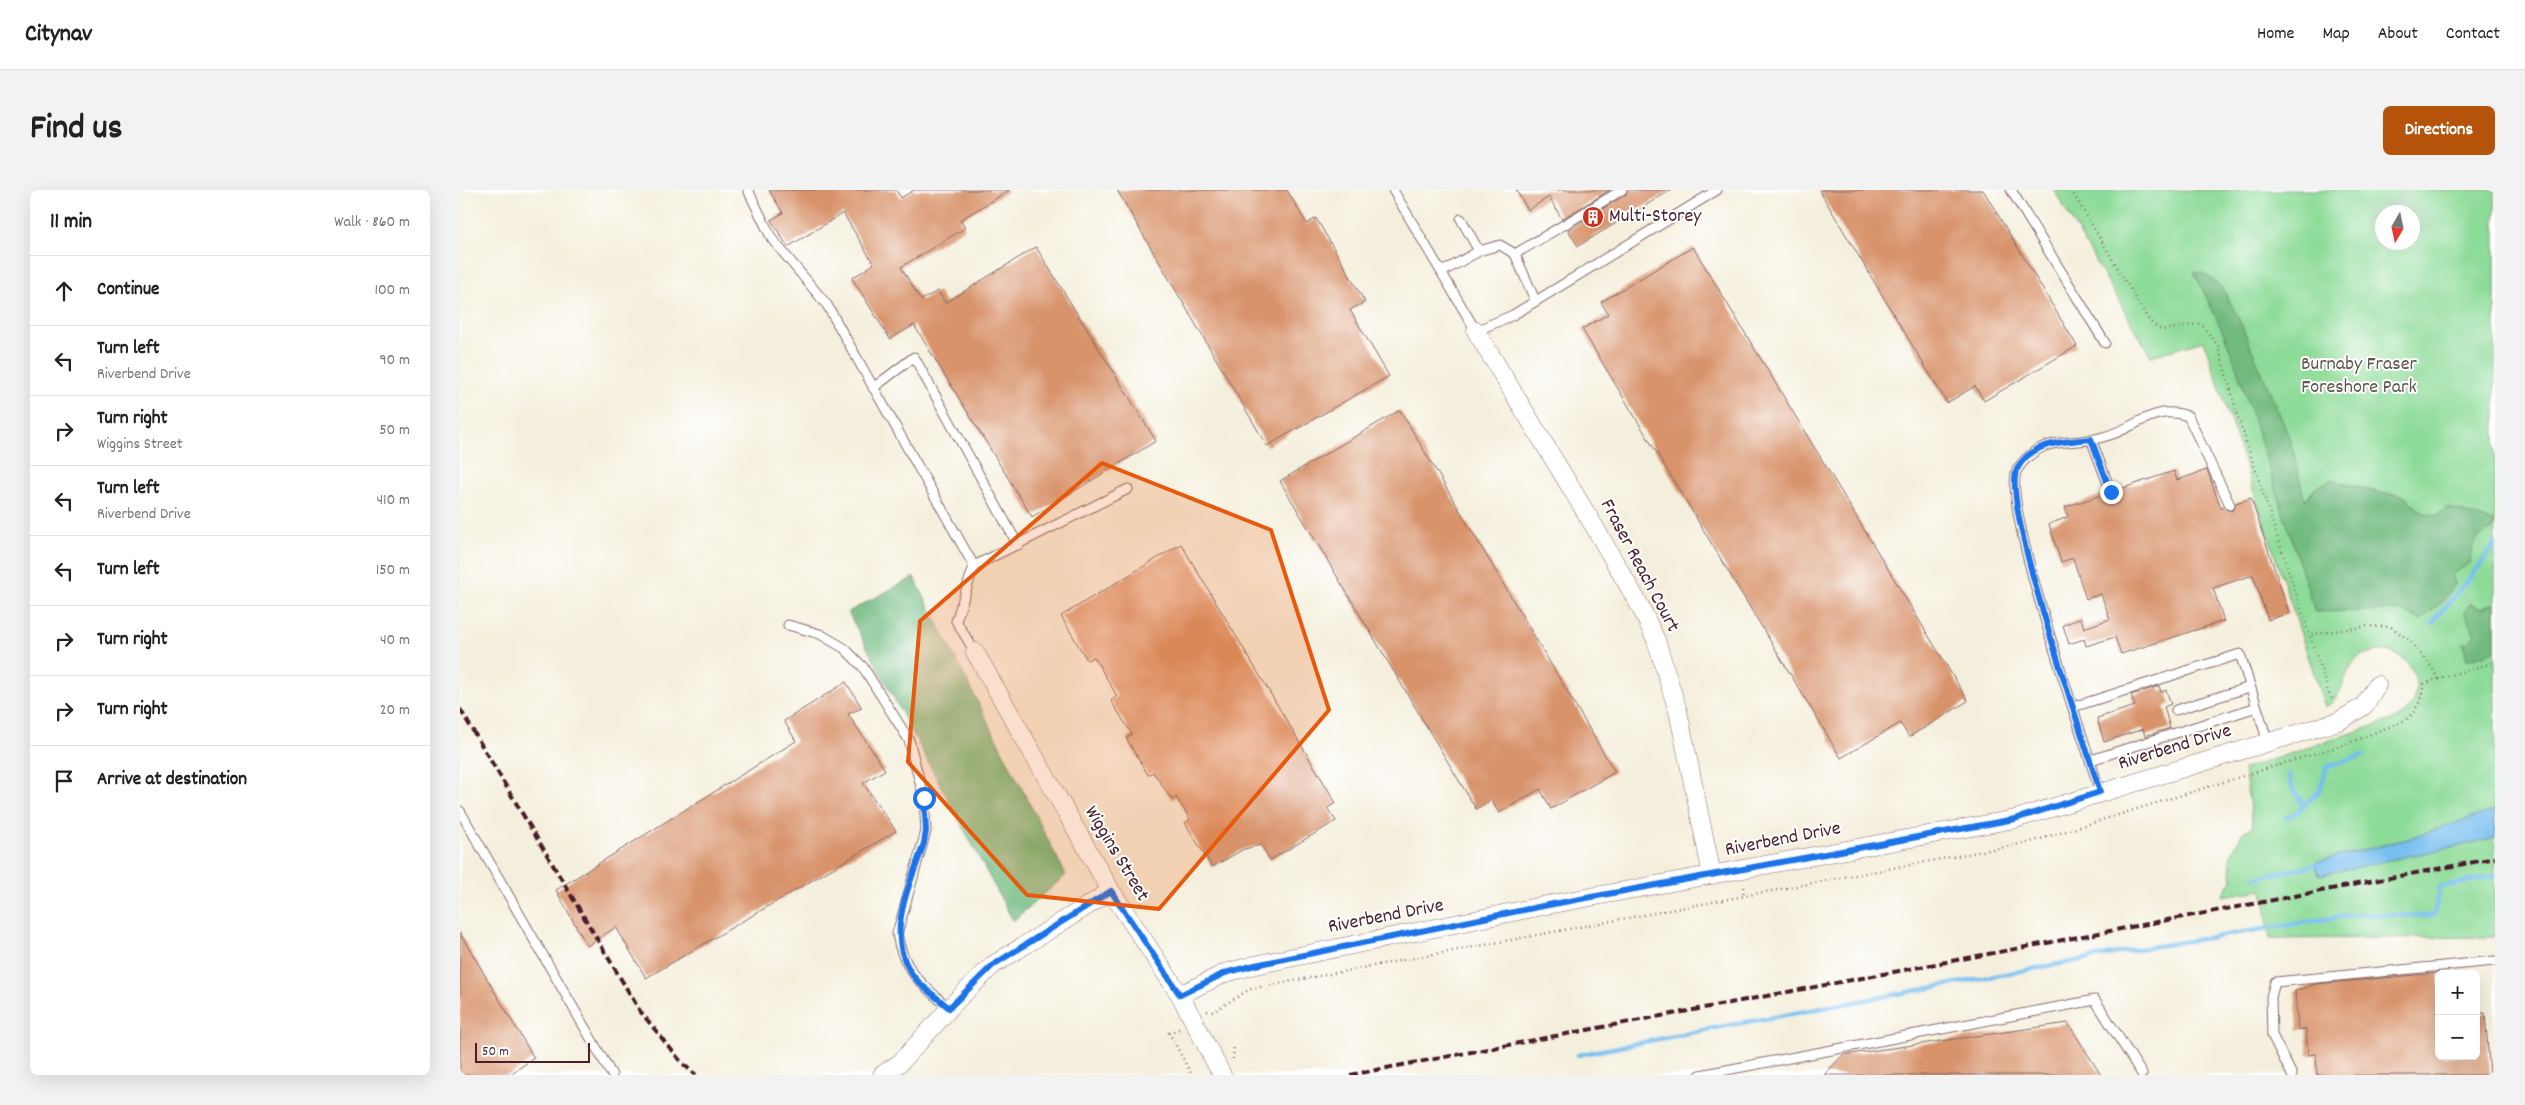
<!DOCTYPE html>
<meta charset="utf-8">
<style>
body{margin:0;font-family:Dekko,sans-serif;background:#f2f2f2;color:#222}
.controls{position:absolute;right:15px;bottom:15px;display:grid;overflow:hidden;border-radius:8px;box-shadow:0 5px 20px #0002}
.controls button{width:45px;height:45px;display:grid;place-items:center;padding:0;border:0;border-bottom:1px solid #e0e0e0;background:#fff;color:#222;font:25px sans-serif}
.compass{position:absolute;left:1915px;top:15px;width:45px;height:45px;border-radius:50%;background:#fff;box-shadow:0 5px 20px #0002;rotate:189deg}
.scale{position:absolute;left:15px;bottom:12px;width:115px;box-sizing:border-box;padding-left:5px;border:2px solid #4a1f2b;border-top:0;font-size:14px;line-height:18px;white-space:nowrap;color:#4a1f2b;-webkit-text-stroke:4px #fff;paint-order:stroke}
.stop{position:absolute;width:15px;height:15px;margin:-11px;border:4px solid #1a73e8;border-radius:50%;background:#fff}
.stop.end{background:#1a73e8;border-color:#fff;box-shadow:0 1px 5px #0008}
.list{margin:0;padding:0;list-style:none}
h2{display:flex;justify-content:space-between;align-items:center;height:65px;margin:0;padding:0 20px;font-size:21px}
h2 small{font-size:16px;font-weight:400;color:#767676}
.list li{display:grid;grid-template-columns:32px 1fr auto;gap:15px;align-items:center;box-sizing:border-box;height:70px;padding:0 20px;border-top:1px solid #e0e0e0}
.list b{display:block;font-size:19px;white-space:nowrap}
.list p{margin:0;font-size:16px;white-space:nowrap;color:#767676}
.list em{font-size:16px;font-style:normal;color:#767676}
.icon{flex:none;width:28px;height:28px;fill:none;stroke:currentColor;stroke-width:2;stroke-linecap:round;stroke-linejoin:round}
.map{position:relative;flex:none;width:2035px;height:885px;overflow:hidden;border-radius:8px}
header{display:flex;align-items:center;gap:30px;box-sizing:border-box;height:70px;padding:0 25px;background:#fff;border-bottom:1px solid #e0e0e0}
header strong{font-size:24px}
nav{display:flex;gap:28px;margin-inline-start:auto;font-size:18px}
.intro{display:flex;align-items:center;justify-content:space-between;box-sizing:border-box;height:120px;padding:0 30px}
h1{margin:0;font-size:35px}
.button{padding:12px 22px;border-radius:8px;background:#b45309;color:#fff;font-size:18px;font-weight:700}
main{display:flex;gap:30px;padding:0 30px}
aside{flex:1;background:#fff;border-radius:8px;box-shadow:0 5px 20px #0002}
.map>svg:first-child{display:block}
.green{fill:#8ddb98;stroke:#6c7d62;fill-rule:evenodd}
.forest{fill:#72bb80;stroke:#5e6d56}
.water{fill:#75beee;stroke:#606e8c}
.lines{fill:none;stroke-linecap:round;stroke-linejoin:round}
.stream{stroke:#75beee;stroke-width:4.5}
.building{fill:#d8936b}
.lane-casing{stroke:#866869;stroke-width:11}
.street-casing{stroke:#866869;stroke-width:19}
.path{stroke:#866869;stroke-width:2.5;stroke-dasharray:1 4;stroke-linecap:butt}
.lane{stroke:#fff;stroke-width:9}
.street{stroke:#fff;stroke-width:18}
.rail{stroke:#4a1f2b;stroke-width:4;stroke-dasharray:8 4;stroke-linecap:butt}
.route{stroke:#1a73e8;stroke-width:6}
.marked{fill:#e8590c;fill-opacity:0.2;stroke:#e8590c;stroke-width:4;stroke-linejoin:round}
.labels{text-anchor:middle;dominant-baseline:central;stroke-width:4;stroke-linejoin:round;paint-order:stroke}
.poi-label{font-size:20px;fill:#4a1f2b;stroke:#fff;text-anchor:start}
.park-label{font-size:20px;fill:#5e574c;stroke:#fff}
.street-label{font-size:20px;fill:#4a1f2b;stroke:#fff}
</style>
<header>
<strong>Citynav</strong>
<nav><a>Home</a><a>Map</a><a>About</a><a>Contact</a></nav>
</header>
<div class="intro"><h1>Find us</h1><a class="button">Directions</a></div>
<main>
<aside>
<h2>11 min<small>Walk · 860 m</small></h2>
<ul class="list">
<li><svg class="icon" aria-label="ahead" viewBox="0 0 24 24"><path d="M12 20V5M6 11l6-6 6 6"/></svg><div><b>Continue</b></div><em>100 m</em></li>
<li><svg class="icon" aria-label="left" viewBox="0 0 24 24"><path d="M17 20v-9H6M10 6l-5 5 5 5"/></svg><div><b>Turn left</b><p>Riverbend Drive</p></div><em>90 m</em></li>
<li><svg class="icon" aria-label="right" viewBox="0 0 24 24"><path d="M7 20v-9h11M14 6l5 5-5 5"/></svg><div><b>Turn right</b><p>Wiggins Street</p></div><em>50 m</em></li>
<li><svg class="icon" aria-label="left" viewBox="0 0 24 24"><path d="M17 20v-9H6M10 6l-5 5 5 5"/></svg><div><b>Turn left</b><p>Riverbend Drive</p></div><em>410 m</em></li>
<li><svg class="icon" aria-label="left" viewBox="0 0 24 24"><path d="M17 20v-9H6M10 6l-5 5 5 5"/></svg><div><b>Turn left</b></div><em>150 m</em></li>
<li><svg class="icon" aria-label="right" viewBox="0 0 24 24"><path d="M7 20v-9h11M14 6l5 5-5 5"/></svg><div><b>Turn right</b></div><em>40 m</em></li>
<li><svg class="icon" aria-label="right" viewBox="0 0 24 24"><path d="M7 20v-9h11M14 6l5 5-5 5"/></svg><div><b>Turn right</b></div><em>20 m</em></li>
<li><svg class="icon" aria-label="arrive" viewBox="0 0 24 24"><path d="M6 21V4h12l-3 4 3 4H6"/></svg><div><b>Arrive at destination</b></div></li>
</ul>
</aside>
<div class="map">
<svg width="2035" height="885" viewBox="0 0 2035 885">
<rect width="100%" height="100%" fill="#fff"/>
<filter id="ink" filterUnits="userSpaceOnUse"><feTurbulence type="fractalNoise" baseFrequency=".02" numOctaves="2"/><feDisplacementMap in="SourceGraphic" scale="10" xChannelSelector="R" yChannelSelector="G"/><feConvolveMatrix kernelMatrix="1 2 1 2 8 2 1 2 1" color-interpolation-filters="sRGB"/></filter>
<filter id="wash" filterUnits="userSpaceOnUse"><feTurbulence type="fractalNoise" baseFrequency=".0096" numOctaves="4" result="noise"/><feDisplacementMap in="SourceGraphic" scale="20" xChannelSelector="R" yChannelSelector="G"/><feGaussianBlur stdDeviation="1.12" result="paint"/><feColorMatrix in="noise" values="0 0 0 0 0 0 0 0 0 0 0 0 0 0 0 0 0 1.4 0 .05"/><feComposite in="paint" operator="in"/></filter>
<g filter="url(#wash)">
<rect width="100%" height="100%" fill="#f4efdc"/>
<!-- green -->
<path class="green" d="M1594,0H2035V747L1810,749L1803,700L1762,706L1772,690L1770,667L1783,642L1793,637L1784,579L1940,527C1975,499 1947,448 1905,464C1881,473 1888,506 1865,517L1744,151L1691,166ZM1922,22H1952V52H1922Z"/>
<!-- forest -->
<path class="forest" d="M1734,82L1745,84L1762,98L1778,127L1830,249L1845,311L1855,298L1871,290L1921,303L1944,306L1963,323L1977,325L1988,317L2034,332L2032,340C2015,346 2012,355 2009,373L1992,385L1995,394L1984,410L1961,430L1940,420L1855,422L1776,175L1764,144Z
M454,387L606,685L553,731L388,422Z
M2011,413L2021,419L2035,413V461L2007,470L2003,453H2007L2015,445L2004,422Z"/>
<!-- water -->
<path class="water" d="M2035,620V648L1859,685L1855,672L1944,650Z"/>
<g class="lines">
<!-- stream -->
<path class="stream" d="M1972,433L2021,374L2035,353
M1829,584L1832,597L1843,615
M1825,628L1837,622L1860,600L1867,577L1903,565
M1795,688L1860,674
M1118,865L1255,838L1685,758L1897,724L1974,726L1980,697L2035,686"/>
</g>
<g id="blocks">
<!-- building -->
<path class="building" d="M309,0H436L441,8L454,0H550L500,30L505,38L441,77L461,110L478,101L485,113L576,57L696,251L572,327L454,135L430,149L392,88L414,74L383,23L328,57L311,30L323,23Z
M657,0H827L847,34L856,28L905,112L890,120L929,186L807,256Z
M1056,0H1150L1102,29L1089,7L1068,20Z
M1168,0H1211L1118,56L1108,40L1165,5Z
M1359,0H1523L1617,156L1524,211L1515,196L1487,213Z
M1233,57L1508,511L1449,547L1440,533L1381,568L1122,139L1148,124L1141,112Z
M940,220L1155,582L1091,619L1080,599L1039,623L1031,610L1016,619L820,291Z
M1747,280L1761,318L1764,317L1767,320L1772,321L1776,313L1791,308L1829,423L1808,430L1793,385L1753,398L1764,431L1661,464L1655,447L1626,456L1624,449L1609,454L1603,435L1621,428L1624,438L1650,429L1641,404L1626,409L1613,368L1601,372L1589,334L1608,327L1605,317L1645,304L1653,308L1656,306L1657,300L1714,281L1717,290Z
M721,354L876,613L867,618L876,631L810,670L801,655L784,659L752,677L725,633L730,629L716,607L712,610L693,582L688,585L666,548L672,544L651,511L657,506L634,467L627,470L601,426Z
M386,492L402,518L388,524L425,580L403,593L436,641L186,788L156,737L127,756L96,700L336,551L324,531Z
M1699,496L1701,502L1706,500L1711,514L1704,517L1710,538L1685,546L1683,539L1644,552L1637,528L1675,516L1671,505Z
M0,743L74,868L49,885H0Z
M1979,783V866H2016V823H2025L2030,885H1857L1856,864L1848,865L1846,839L1838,840L1835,801L1856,794Z
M1608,833L1641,885H1364L1383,865Z"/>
</g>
</g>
<g filter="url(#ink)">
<use href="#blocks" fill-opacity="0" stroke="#866869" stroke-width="1"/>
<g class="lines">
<!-- lane casing -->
<g class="lane-casing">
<path id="lane" d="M288,0L312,49L367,115L514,376
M933,0L1016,141L1053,125L1257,0
M1551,0L1645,153
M1001,29L1019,61
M1055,64L1162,0
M982,82L1019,61L1040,55L1055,64L1075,110
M413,198L454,167L558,355
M1631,249L1651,302
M328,435L360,444L384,458L403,477L449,550L464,608L466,641L437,744C443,781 463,795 489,818
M515,462L496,431L514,376L668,299
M1613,517L1780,464L1808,552
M1716,520L1790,497
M1631,570L1797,517
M1640,602C1627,556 1537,307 1558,278C1584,243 1608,257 1643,247C1676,239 1692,214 1728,226L1770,315
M0,621L152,885
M1240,885L1635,810L1682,884
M1832,885L1812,845L1811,807L1815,792L2035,771"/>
</g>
<!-- street casing -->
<g class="street-casing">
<path id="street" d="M1016,141L1134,336L1180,416L1196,450L1218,521L1252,685
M515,462L651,701L720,805L762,885
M720,805L765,783L795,775L1087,715L1555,629L1879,531L1904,516L1917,495
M422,885L440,873L497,810L533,775L651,701"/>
</g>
<!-- path -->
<path class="path" d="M1611,0L1690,132L1702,140L1739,134L1744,137L1758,156L1780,233L1869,504L1874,511
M1978,489L2035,472
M1283,697L1284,706
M747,821L753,822L790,799L1571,652L1889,553L1946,530L1954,522L1960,511L1964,494L1978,489L1973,479L1950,451L1931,437L1908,436L1849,445
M719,839L709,843L732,885
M773,869L774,856"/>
<!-- lane -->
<use href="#lane" class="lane"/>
<!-- street -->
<use href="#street" class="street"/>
<!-- rail -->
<path class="rail" d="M0,519L180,821L222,873L236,885
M890,885L2035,668"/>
</g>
</g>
<g class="lines" filter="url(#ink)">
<!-- route -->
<path class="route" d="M464,608L466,641L464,653C450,696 422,747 455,788C464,799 478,808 489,818L533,775L651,701L720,805L765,783L795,775L1088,715L1555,629L1640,602C1626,553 1540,313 1557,279C1572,251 1604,252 1631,249L1651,302"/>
</g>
<!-- marked area -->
<path class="marked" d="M642,273L811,340L869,520L699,719L567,705L448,572L460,431Z"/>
<!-- icons -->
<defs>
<g id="building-disc" transform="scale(1.125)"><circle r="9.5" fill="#c8321e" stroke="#fff"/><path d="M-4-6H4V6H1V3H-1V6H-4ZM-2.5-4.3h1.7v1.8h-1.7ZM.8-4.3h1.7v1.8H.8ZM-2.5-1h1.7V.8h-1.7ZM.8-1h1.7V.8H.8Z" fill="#fff"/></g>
</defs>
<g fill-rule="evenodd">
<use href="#building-disc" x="1133" y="27"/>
</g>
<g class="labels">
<!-- poi labels -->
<g class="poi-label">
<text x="1149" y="27">Multi-Storey</text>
</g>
<!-- park labels -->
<g class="park-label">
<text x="1899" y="175">Burnaby Fraser<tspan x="1899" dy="23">Foreshore Park</tspan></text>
</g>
<!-- street labels -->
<g class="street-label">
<text transform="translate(1179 376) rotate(62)">Fraser Reach Court</text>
<text transform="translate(1715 558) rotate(-17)">Riverbend Drive</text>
<text transform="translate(1323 650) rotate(-11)">Riverbend Drive</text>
<text transform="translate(656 664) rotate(59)">Wiggins Street</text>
<text transform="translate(926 727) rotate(-11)">Riverbend Drive</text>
</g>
</g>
</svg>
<div class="controls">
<button>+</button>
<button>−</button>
</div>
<svg class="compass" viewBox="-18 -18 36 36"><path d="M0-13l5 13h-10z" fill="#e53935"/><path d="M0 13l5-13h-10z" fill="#767676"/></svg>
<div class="scale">50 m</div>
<div class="stop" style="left:464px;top:608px"></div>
<div class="stop end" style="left:1651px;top:302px"></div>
</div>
</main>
